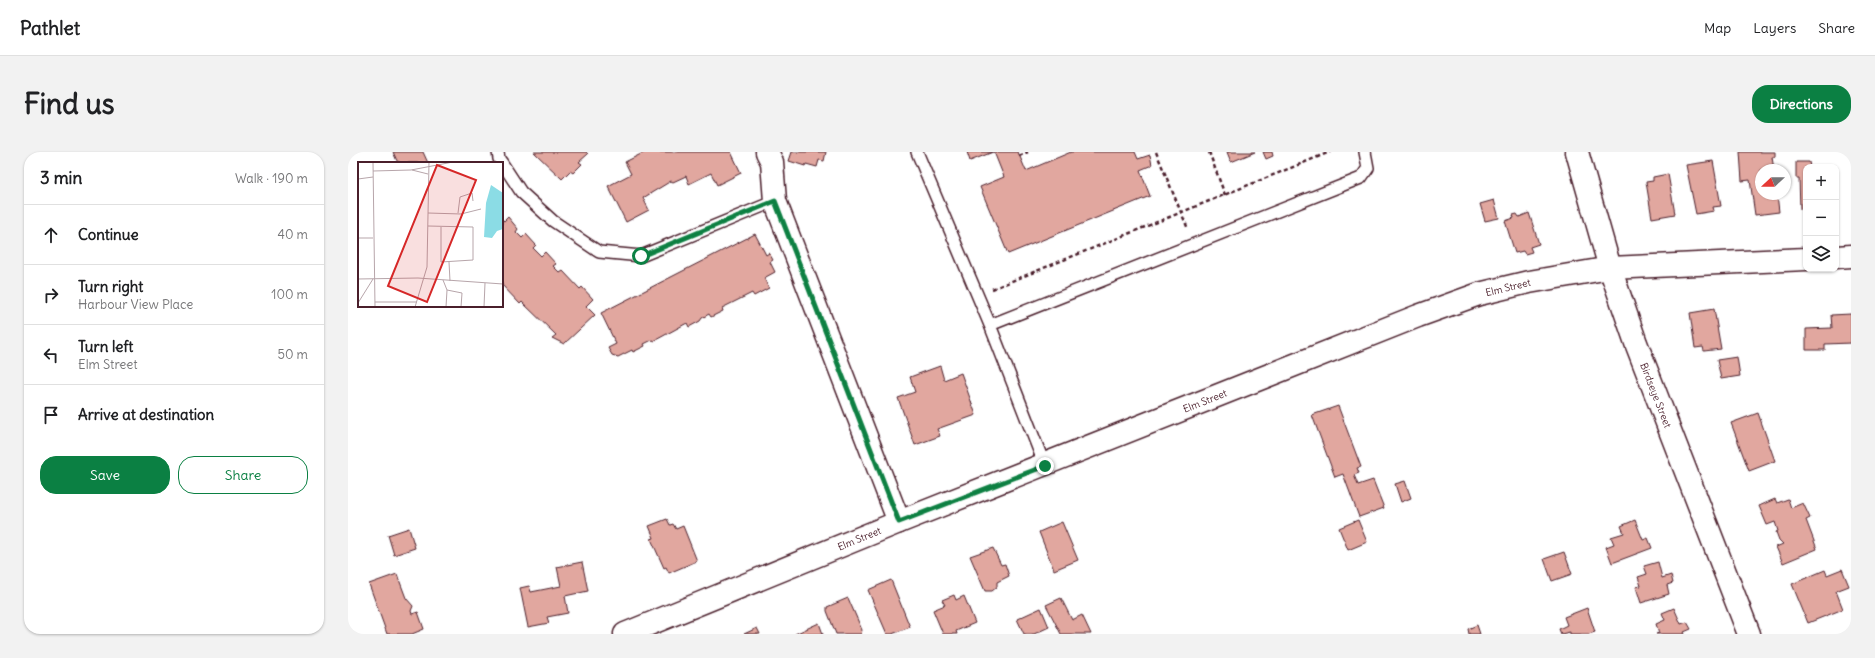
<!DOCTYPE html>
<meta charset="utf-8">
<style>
body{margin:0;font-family:Delius,sans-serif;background:#f2f2f2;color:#202124}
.controls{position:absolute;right:12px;top:12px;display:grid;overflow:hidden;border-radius:8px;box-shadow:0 1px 3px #0004}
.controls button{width:36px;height:36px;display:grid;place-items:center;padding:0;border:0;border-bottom:1px solid #e0e0e0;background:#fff;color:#202124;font:20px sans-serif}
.compass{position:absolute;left:1407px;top:12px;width:36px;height:36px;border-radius:50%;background:#fff;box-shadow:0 1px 3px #0004;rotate:248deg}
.stop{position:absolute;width:12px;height:12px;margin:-9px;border:3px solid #0b8043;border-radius:50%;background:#fff}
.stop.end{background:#0b8043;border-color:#fff;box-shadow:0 1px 4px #0008}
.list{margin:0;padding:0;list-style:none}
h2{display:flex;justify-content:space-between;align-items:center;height:52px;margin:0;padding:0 16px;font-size:17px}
h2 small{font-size:13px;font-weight:400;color:#757577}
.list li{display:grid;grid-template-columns:26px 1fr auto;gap:12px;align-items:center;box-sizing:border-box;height:60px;padding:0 16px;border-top:1px solid #e0e0e0}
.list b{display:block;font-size:15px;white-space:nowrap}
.list p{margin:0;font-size:13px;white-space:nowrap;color:#757577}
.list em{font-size:13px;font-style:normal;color:#757577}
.actions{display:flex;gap:8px;padding:12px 16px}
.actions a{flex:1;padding:9px 0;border:1px solid #0b8043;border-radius:16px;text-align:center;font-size:14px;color:#0b8043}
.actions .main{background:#0b8043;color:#fff}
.icon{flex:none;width:22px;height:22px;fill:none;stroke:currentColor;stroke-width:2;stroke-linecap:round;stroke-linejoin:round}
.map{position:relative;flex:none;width:1503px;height:482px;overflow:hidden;border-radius:16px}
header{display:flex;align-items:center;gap:24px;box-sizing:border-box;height:56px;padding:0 20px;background:#fff;border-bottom:1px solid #e0e0e0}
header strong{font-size:19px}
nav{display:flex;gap:22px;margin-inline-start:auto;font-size:14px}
.intro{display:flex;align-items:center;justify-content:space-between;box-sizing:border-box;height:96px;padding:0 24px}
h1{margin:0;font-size:28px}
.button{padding:10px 18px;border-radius:16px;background:#0b8043;color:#fff;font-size:14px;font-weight:700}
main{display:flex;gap:24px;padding:0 24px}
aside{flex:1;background:#fff;border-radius:16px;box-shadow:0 1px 3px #0004}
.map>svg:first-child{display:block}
.building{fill:#e1a79f;stroke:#4a1f2b}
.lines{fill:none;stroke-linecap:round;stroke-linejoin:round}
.service-casing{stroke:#4a1f2b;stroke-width:14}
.minor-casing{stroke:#4a1f2b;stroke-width:25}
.tertiary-casing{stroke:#4a1f2b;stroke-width:25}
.path{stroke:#4a1f2b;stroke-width:2.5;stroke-dasharray:4 3;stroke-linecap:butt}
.service{stroke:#fff;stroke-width:11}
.minor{stroke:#fff;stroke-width:22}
.tertiary{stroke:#fff;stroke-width:22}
.route{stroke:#0b8043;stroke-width:5}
.labels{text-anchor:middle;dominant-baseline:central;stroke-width:4;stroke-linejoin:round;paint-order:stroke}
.street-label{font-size:10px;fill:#4a1f2b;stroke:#fff}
.inset-road{fill:none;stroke:#b7a5aa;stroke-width:1}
.view{fill:#d62828;fill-opacity:0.15;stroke:#d62828;stroke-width:2}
.inset-edge{fill:none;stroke:#4a1f2b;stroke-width:2}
</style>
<header>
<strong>Pathlet</strong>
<nav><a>Map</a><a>Layers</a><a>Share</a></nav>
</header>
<div class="intro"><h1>Find us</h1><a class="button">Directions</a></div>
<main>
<aside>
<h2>3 min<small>Walk · 190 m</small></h2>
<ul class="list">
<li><svg class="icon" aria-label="ahead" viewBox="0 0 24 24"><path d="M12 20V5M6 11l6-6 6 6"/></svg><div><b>Continue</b></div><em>40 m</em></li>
<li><svg class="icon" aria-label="right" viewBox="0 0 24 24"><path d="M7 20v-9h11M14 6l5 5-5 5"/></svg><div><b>Turn right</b><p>Harbour View Place</p></div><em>100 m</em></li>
<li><svg class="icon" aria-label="left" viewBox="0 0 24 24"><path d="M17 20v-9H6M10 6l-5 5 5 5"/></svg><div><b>Turn left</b><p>Elm Street</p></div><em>50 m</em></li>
<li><svg class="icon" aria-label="arrive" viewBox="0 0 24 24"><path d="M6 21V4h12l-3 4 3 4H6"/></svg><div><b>Arrive at destination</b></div></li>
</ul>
<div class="actions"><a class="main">Save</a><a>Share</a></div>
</aside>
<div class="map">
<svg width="1503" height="482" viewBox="0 0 1503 482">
<rect width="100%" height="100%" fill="#fff"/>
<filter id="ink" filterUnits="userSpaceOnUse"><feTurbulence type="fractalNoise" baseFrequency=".025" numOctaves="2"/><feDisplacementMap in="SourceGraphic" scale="8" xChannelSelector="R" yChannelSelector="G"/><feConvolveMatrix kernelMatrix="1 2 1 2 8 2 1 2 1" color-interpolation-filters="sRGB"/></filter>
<g filter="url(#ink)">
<!-- building -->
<path class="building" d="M45,0H75L80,11H53L49,9Z
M186,0H238L240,2L231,10L234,12L225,21L222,19L214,27Z
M297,0H383L393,21L369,33L363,21L341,32L338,24L325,30L323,29L295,46L301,58L278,70L260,34L283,22L277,10Z
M444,0H478L476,9L471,8L469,15L458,12L457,14L441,9Z
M619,0H645L622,9Z
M646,0H670L678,19L723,0H787L790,7L802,3L804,13L792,18L802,44L660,102L632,35L656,25Z
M879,0H907L883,10Z
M915,0H924L925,4L918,7Z
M1392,0H1427V5H1424L1426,18H1413V42H1429L1431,60L1407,63L1402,28L1394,29Z
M1365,9L1373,54L1365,55L1366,59L1348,62L1338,13Z
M1448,10H1461L1462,15H1458V62L1457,57H1452L1451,26H1448Z
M1320,22L1327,62L1304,66L1298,30L1305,29V25Z
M1146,48L1151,66L1137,69L1132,52Z
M1181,61L1191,92L1182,95L1184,100L1177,102L1175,99L1167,101L1157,69L1166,66L1165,63L1169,62L1171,65Z
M160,65L170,77L168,80L174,86L178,82L188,93L185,96L193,104L197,100L208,112L205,114L212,121L215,119L232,137L234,135L245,147L238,154L247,163L216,192L204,186L208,183L174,150L172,152L154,133V67L156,69Z
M407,82L418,103L421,101L425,108L422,110L427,120L416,126L421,136L406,144L404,141L374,156L375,159L363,165L361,162L354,166L352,169L341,175L339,171L306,189L304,188L296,192L297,194L285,200L284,198L270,205L264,203L260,196L268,192L253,161Z
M1366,157L1373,197L1356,199L1355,195L1347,196L1342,161Z
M1503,162V191L1477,192V198H1458V177L1484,176L1483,163Z
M1389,205L1392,224L1373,227L1369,208Z
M592,214L596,228L613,221L628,263L589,277L592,284L567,293L550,246L567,240L562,225Z
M990,254L1013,315L1009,316L1011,321L1006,323L1010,333L1025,328L1036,356L1011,365L995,322L987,325L964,263Z
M1410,261L1427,309L1401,319L1383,271Z
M1057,329L1063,346L1053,350L1047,332Z
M1427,347L1429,351L1440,347L1443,356L1455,351L1462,366L1458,368L1469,397L1435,411L1428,395L1435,392L1431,388L1428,380L1430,379L1427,370L1419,373L1411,354Z
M319,367L322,373L325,372L328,377L335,374L349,409L321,421L318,415L316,416L303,387L306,386L301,374Z
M1010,368L1019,390L1000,398L991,376Z
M1287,368L1295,388L1300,386L1304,396L1264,411L1258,395L1266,392L1263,385L1276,381L1273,374Z
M714,370L730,408L706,418L691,380Z
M61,376L67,396L46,403L40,383Z
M645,396L653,413L657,412L661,424L649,430V435L644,439H637L622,404Z
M1216,400L1224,422L1204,429L1196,407Z
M234,410L240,439L217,444L220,461L199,465L201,471L180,475L172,436L181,434L183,440L213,434L209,415Z
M1310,410L1314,426L1323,423L1325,431L1319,433L1321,442L1293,451L1288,435L1293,434L1290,425L1299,422L1296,414Z
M1494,417L1501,434L1488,439L1495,457L1460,471L1444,432L1477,418L1479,423Z
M49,422L58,446L65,454L63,459L64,462L70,460L76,477L64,482H39L21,432Z
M543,428L562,475L544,482H539L520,438Z
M606,443L608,448L616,444L627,471L608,479L609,482H595L585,458L597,453L594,448Z
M500,446L514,478L513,482H488L479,459V455Z
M713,446L724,468L734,463L743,482H713L698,453Z
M693,456L701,475L686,482H676L669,467Z
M1239,456L1247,480L1241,482H1222V480L1213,482L1211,477L1219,473L1216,465Z
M1326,456L1333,472L1339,470L1343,477L1336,480L1337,482H1308L1311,481L1308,472L1317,468L1314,461Z
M471,471L475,482H447Z
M1129,473L1132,482H1121L1120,477Z
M409,476L412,482H396Z"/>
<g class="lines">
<!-- service casing -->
<g class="service-casing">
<path id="service" d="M150,0L151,7L154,11
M569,0L642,173L697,314
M154,11L173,40L205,69L251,100L293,104L427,49
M642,173L1013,26L1020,16L1017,0"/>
</g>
<!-- minor casing -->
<g class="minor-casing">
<g id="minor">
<path d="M419,0L424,10L427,49L551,370"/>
<path id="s1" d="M1229,0L1262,116L1288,191L1401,482"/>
</g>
</g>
<!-- tertiary casing -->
<g class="tertiary-casing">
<g id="tertiary">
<path d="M1488,105L1503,104"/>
<path id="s2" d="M277,482L551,370L1070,164L1131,142L1181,130L1262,116L1458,107"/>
</g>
</g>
<!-- path -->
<path class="path" d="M808,0L840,77
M861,0L877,43
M671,4L680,0
M644,137L982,0"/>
<!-- service -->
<use href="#service" class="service"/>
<!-- minor -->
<use href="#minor" class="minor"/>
<!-- tertiary -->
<use href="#tertiary" class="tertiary"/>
</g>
</g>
<g class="lines" filter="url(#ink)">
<!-- route -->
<path class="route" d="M293,104L427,49L551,370L697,314"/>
</g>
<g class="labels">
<!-- street labels -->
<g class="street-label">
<text stroke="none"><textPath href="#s2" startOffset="949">Elm Street</textPath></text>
<text stroke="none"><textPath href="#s1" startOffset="256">Birdseye Street</textPath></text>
<text stroke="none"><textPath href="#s2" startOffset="625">Elm Street</textPath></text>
<text stroke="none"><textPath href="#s2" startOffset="253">Elm Street</textPath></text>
</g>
</g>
<!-- overview -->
<g transform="translate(10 10)">
<rect width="145" height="145" fill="#fff"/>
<path d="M133,23L145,31V67L139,69L134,76L126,75L128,41Z" fill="#8bdce5"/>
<path class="inset-road" d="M15,0L17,145M54,8L70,12M15,9L53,8L95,0M0,17L15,15M70,51L103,52L123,47M100,51L102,35L114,31L115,39M70,64L115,65V98L83,100V65M0,76H15M91,100L92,119M0,117L60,116L145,122M85,118L89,128L88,145M89,128L104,131L103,145M17,140H59M0,141L15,117M57,145L69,105L71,0M126,145L127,121"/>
<path class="view" d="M79,3L118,18L69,140L30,124Z"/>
<rect width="145" height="145" class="inset-edge"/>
</g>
</svg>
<div class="controls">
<button>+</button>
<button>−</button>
<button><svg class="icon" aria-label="layers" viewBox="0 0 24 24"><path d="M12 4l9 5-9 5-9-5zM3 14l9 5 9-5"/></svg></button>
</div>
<svg class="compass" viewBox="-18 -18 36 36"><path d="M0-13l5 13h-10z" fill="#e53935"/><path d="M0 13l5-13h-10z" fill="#757577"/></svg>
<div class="stop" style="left:293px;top:104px"></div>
<div class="stop end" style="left:697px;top:314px"></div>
</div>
</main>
